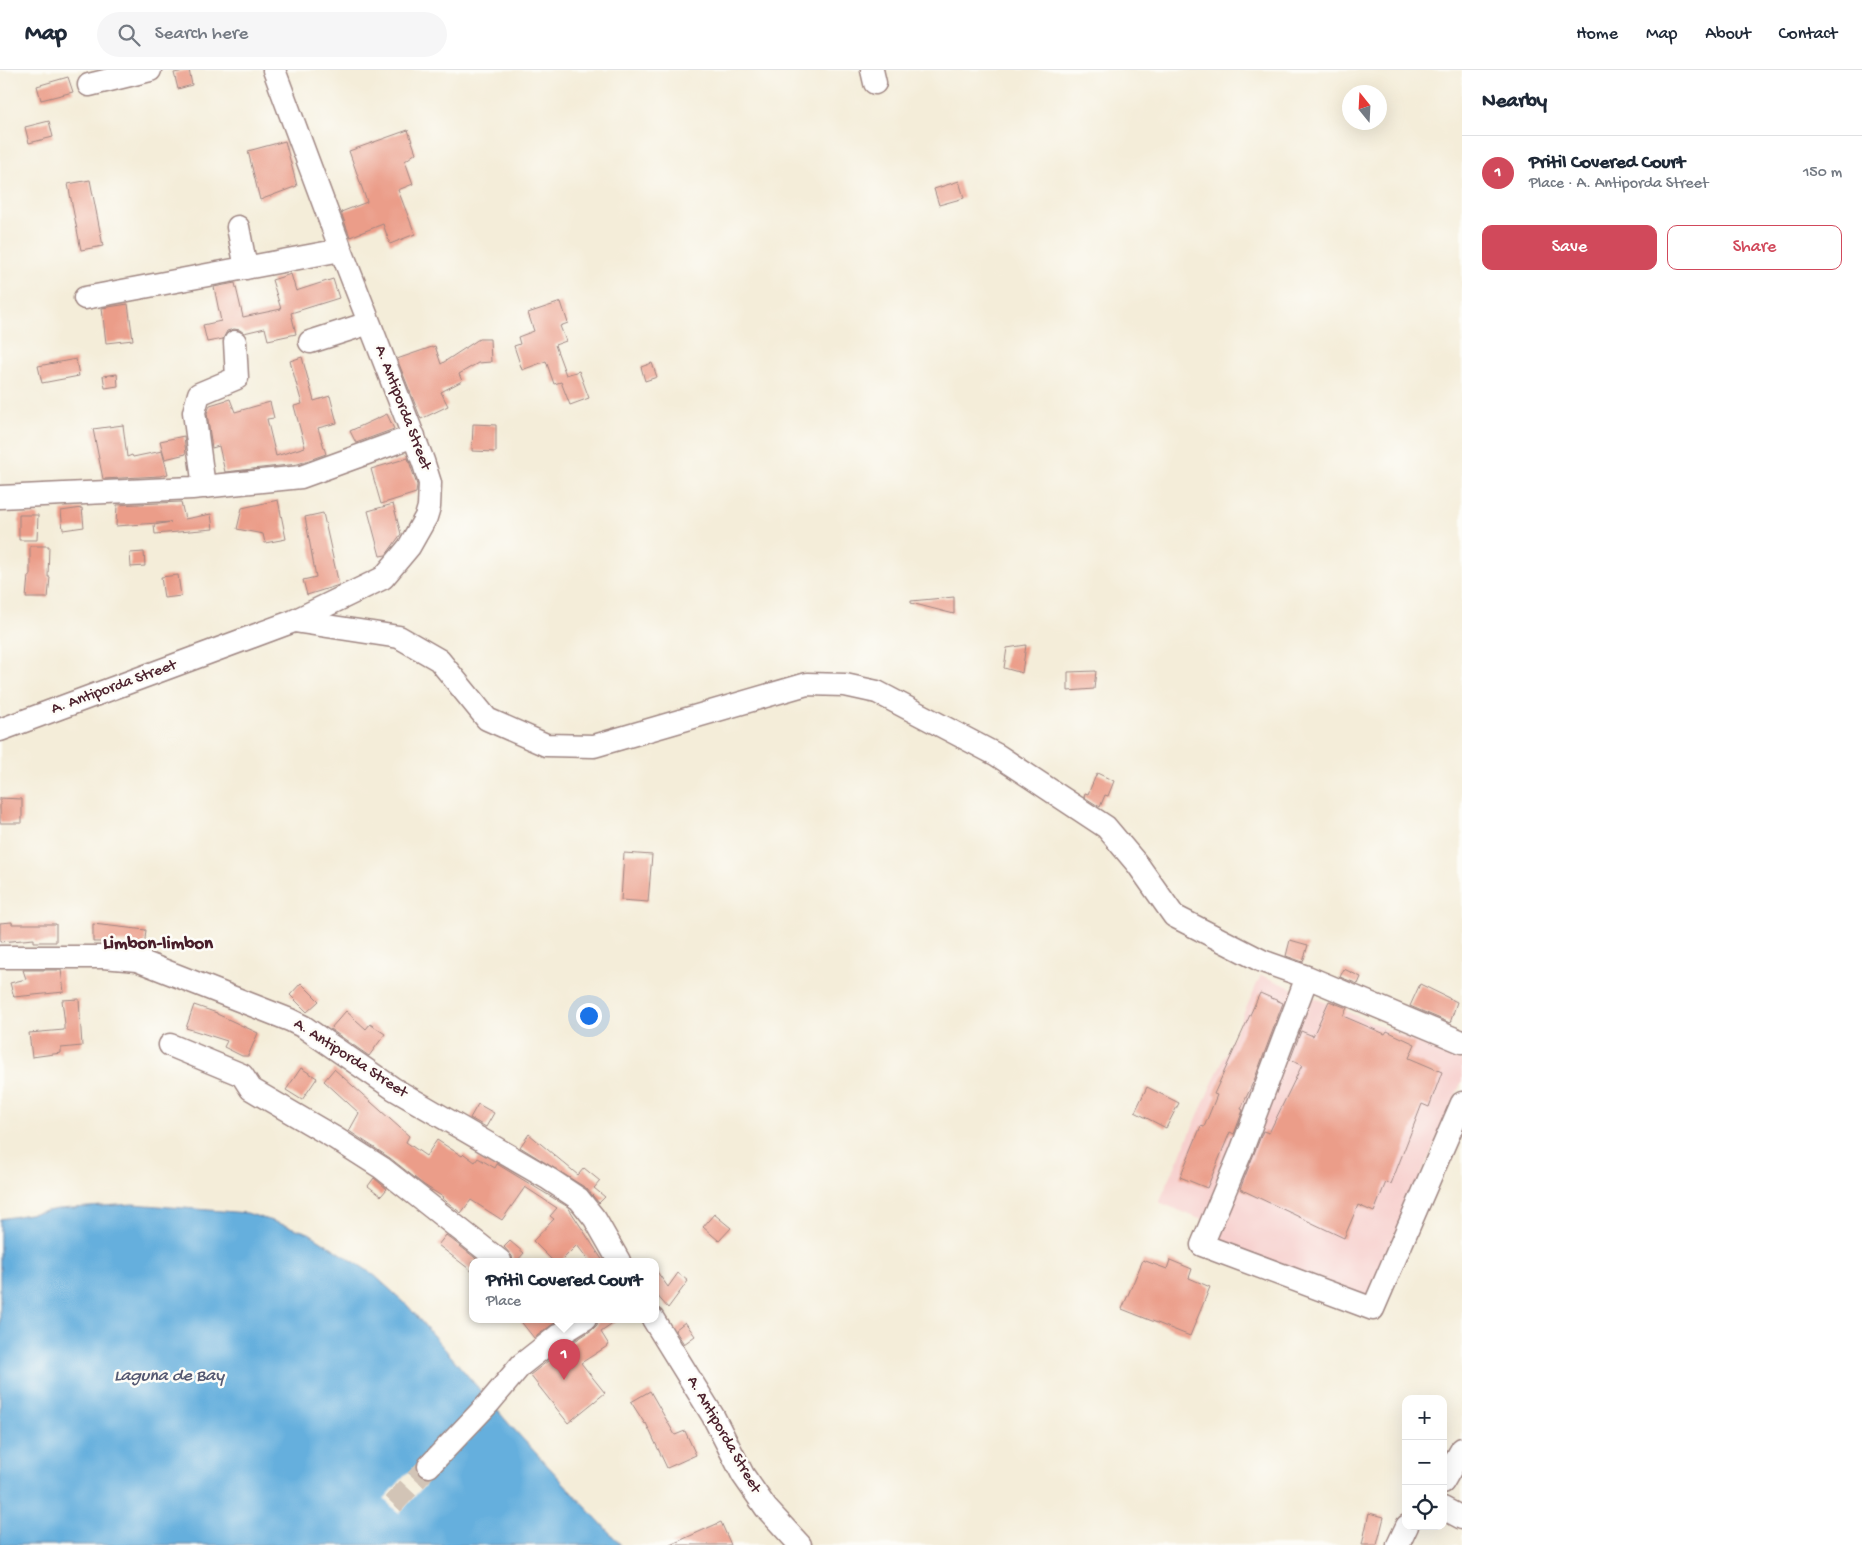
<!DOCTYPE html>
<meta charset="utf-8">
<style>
body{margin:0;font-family:"Gochi Hand",sans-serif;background:#f6f6f7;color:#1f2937}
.controls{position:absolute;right:15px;bottom:15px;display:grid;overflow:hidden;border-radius:10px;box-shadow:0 5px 20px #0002}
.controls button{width:45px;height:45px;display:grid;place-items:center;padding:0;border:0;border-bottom:1px solid #e0e1e3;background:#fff;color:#1f2937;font:25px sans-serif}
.compass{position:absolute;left:1342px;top:15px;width:45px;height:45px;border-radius:50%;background:#fff;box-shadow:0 5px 20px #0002;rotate:342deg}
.you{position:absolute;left:588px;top:945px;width:18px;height:18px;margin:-12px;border:4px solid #fff;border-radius:50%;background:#1a73e8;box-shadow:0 0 0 8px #1a73e833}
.badge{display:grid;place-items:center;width:32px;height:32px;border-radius:50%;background:#d1495b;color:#fff;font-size:16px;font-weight:700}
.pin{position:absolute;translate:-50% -41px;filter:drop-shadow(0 1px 2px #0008)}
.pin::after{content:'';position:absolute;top:26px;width:18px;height:15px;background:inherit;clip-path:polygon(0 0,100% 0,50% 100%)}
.popup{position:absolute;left:469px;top:1188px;width:190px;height:65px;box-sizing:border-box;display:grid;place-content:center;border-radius:10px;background:#fff;filter:drop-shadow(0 1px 4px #0005);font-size:16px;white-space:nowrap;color:#747a83}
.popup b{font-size:19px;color:#1f2937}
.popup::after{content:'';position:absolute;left:50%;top:100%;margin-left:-10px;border:10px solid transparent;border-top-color:#fff}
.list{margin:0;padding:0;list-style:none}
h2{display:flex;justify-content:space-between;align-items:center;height:65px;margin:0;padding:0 20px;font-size:21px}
h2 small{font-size:16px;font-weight:400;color:#747a83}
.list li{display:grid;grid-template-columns:32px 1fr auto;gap:15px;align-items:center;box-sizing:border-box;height:75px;padding:0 20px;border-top:1px solid #e0e1e3}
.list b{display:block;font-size:19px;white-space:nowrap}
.list p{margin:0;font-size:16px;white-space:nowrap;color:#747a83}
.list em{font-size:16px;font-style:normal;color:#747a83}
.actions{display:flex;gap:10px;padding:15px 20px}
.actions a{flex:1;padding:11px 0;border:1px solid #d1495b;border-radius:10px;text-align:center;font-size:18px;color:#d1495b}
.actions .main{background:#d1495b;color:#fff}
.icon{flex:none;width:28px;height:28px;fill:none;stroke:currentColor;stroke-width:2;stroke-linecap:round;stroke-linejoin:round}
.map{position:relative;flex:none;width:1462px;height:1475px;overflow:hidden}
header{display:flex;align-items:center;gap:30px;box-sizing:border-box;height:70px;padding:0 25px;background:#fff;border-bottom:1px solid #e0e1e3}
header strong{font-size:24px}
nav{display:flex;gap:28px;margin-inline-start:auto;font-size:18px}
.search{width:350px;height:45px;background:#f6f6f7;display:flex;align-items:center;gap:12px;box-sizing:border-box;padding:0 18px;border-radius:28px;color:#747a83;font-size:19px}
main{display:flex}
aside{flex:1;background:#fff}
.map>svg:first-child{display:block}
.built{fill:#f7d0ce}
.water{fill:#65afdd;stroke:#586784}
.pier{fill:#f4edd9}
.building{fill:#eb9d89}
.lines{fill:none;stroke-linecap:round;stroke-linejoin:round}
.minor-tunnel{stroke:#d2c4b6;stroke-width:22;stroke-dasharray:22 11;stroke-linecap:butt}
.minor-casing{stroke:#9f8682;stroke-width:25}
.minor{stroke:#fff;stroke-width:22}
.labels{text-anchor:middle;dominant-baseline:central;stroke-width:5;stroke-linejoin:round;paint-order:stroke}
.street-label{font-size:16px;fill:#4a1f2b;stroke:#fdfcf7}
.water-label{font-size:18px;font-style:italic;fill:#555972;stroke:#fdfcf7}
.quarter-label{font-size:19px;font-weight:bold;fill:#4a1f2b;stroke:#fdfcf7}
</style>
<header>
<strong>Map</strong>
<div class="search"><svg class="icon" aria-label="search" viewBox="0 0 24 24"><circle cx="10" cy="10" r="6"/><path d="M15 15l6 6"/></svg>Search here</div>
<nav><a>Home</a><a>Map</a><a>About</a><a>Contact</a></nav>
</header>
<main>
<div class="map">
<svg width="1462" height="1475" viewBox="0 0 1462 1475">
<rect width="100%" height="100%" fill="#fdfcf7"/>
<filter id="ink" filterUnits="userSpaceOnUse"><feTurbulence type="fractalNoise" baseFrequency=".02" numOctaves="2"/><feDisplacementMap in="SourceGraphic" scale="10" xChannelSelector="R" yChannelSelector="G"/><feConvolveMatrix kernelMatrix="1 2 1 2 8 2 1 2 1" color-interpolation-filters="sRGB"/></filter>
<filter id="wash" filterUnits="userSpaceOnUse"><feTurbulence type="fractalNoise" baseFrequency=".0096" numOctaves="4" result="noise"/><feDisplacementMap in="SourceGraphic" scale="20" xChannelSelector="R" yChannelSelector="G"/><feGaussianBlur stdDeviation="1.12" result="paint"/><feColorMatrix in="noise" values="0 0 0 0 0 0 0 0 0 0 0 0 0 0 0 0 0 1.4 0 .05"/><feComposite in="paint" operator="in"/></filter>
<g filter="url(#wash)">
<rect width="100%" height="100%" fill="#f4edd9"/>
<!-- built -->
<path class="built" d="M1261,905L1462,991V1011L1368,1228L1212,1169L1214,1155L1159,1132Z"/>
<!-- water -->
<path class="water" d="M133,1134L247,1143L309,1163L373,1204L407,1235L510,1355L621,1475H0V1149L58,1139Z"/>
<!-- pier -->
<path class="pier" d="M489,1328L494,1334L421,1412L425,1415L399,1444L384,1429L408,1402L413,1406Z"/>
<g id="blocks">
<!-- building -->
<path class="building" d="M189,0L192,15L178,19L174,3Z
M68,7L73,22L41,30L37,16Z
M49,51L53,67L29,73L25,57Z
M408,60L416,83L405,91L413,114L398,120L415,164L390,174L383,154L350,167L341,142L367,132L349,81Z
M285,71L297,116L260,130L248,81Z
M90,110L103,176L81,180L68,114Z
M959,111L964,128L939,135L934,119Z
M291,204L296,221L333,209L339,228L291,243L296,264L268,270L265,258L244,263L240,260L234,259L227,261L223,269L207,272L203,255L221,251L214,217L235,213L243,247L281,239L272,210Z
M561,232L568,253L560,256L566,271L555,275L566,305L579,301L589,328L570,335L561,312L554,314L546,291L522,300L514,276L520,274L518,267L534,261L528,243Z
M128,234L133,270L106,273L102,238Z
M479,269H490L491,292L478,293L459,304L462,311L441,322L448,336L421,349L397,289L435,276L441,294Z
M302,287L314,331L330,326L337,353L318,358L326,384L298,394L225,402L219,376L212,378L207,343L210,335L230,329L235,342L270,332L274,348L267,349L276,386L305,377L294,336L302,334L290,291Z
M76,289L79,306L42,313L38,296Z
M652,293L657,307L645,311L641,297Z
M117,304L118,316L105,318L103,306Z
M387,344L394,359L356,373L350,361Z
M473,354L496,355V382L472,381Z
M123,355L127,387L132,385L133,387L162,381L168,404L160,406L103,409L93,359Z
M184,366L186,384L165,389L160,371Z
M408,388L417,415L416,423L381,434L371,399Z
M278,430L286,469L265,473L263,464L237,459L242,438Z
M181,432L185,449L211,444L213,459L155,464L154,455L171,452L116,456L117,435Z
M393,434L401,464L386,485L380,486L368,441Z
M82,438L84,457L63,460L61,441Z
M323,443L339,515L307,525L303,510L316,507L305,447Z
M19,445H38L37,470H19Z
M30,476H49L48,507H50L48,528H26L28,506H30Z
M144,482L145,496L131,497L130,483Z
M178,505L181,526L164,528L161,507Z
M954,527V544L911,533V531Z
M1026,575L1022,603L1004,598L1007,578Z
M1096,601L1094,619L1068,621V602Z
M1097,703L1114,711L1108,726L1105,725L1100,737L1084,727L1085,723L1088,724Z
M0,728L22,729V753H0Z
M624,783L652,785L648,832L621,830Z
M12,852V854H56V872H34V869L0,872V853Z
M93,854L146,860L144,879L131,876V872H93Z
M1290,870L1308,875L1303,892L1286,886Z
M1344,899L1361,907L1358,914L1340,907Z
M23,900H61L64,922L14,927L10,913L26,909Z
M301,913L319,931L307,942L290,925Z
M1420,914L1457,932L1450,953L1410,936Z
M1260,923L1283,933L1255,1008L1241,1039L1243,1040L1234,1064L1230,1062L1207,1118L1180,1107L1201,1056L1204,1057L1217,1025L1214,1024Z
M79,929L82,976L61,978V983L32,987L29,963L64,960V954H65L62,930Z
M1329,931L1347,938L1343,946L1385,964L1387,961L1415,974L1409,988L1442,1002L1429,1037L1422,1034L1391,1114L1386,1112L1374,1142L1358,1135L1344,1168L1240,1119L1263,1061L1269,1063L1302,995L1290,990L1301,961L1313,966Z
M194,935L217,943V944L258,963L248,986H242L224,977L227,971L186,958Z
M346,941L366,959L370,954L385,964L369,986L330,959Z
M301,998L317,1008L302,1030L286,1020Z
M334,999L409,1066L406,1072L426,1086L437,1070L462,1086L464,1084L475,1092L478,1088L495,1098L497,1094L568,1137L603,1191H589L577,1175L561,1191H553L533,1171L554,1149L550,1146L557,1138L525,1117L502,1150L471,1130L461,1143L442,1128L443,1127L424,1115L390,1088L349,1061L359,1043L324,1011Z
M1147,1017L1179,1033L1166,1058L1135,1042Z
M478,1034L494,1043L486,1057L470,1048Z
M529,1064L578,1105L584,1098L600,1111L594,1118L605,1127L599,1133L586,1118L520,1077Z
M374,1108L387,1119L381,1126L368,1116Z
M714,1144L731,1158L719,1171L703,1157Z
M446,1165L479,1191H473V1202L438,1175Z
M510,1171L524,1183L517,1191H513L512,1186L504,1177Z
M1143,1190L1167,1199L1170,1190L1192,1199L1189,1208L1210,1217L1190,1266L1122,1239Z
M655,1199L668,1217L678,1203L688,1211L668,1238L655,1223Z
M519,1249H560L534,1268Z
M598,1249H620L601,1262L609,1275L581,1293L605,1323L568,1353L530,1305L567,1276L592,1260L597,1255Z
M685,1252L695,1266L684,1274L675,1260Z
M650,1321L675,1365L685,1361L696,1385L667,1398L646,1353L645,1354L631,1332Z
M1369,1443L1384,1447L1377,1475H1362Z
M721,1452L731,1475H670Z"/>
</g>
</g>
<g filter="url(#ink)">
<use href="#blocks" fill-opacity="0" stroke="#9f8682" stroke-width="1"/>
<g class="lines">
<!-- minor-tunnel -->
<path class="minor-tunnel" d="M393,1434L429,1396"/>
<!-- minor casing -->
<g class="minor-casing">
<path id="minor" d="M872,0L875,13
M89,15L150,0
M238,157L246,198
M85,228L341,180
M310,272L369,253
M204,417L194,342L199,324L237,308L235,272
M0,427L192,418L301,407L414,366
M294,551L399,567L439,590L487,649L546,675L594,676L807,614L845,615L877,622L997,685L1106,757L1138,795L1174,846L1262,891L1307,907L1462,972
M0,660L294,551L383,508L409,477L426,447L429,437L430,413L423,391L341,180L274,0
M0,887H103L137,890L290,950L304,957L394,1019L549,1109L579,1129L595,1149L619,1191
M1307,907L1241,1082L1202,1175L1373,1239L1462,1033
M170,975L242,1005L251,1019L335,1068L382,1098L500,1191
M653,1249L713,1346L743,1405L766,1438L800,1475
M429,1396L489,1333L521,1295L559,1265L585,1249
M1443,1412L1462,1379
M1443,1438L1462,1448
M1398,1475L1407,1456"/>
</g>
<!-- minor -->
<use href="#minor" class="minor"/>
</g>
</g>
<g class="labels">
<!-- street labels -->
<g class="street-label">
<text transform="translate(402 338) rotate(69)">A. Antiporda Street</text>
<text transform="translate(114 618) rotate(-20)">A. Antiporda Street</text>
<text transform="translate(350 989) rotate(33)">A. Antiporda Street</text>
<text transform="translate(723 1365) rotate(60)">A. Antiporda Street</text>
</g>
<!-- water labels -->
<g class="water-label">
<text x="169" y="1306">Laguna de Bay</text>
</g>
<!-- quarter labels -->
<g class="quarter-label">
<text x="158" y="874">Limbon-limbon</text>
</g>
</g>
</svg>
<div class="controls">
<button>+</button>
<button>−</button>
<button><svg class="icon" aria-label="locate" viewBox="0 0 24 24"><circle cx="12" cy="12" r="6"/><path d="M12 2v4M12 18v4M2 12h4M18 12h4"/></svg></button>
</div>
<svg class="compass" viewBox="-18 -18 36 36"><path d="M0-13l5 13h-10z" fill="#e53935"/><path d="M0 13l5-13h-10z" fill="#747a83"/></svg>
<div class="you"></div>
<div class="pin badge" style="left:564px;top:1310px">1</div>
<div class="popup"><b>Pritil Covered Court</b>Place</div>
</div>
<aside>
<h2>Nearby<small></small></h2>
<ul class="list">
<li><span class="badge">1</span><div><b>Pritil Covered Court</b><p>Place · A. Antiporda Street</p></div><em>150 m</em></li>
</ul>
<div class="actions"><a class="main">Save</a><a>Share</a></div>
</aside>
</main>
